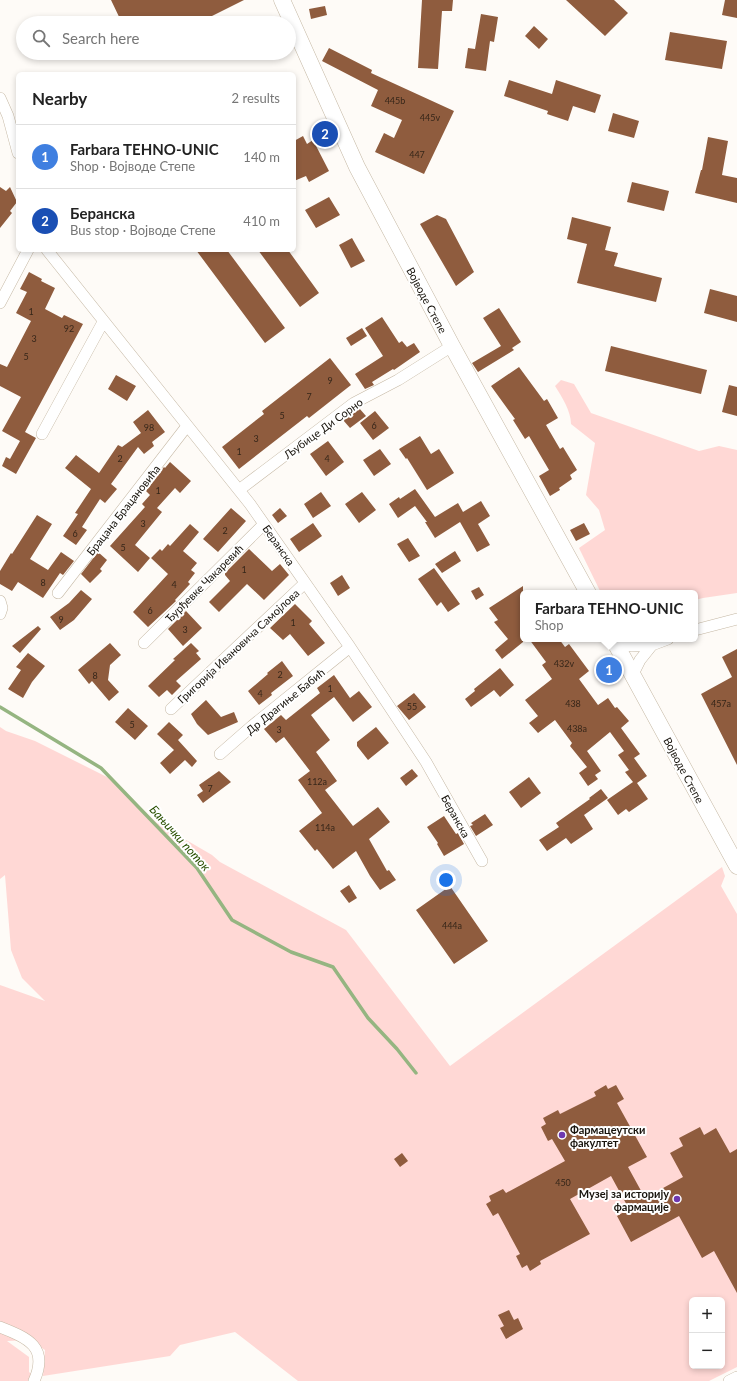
<!DOCTYPE html>
<meta charset="utf-8">
<style>
body{margin:0;font-family:Lato,sans-serif;background:#f6f6f6;color:#222}
.controls{position:absolute;right:12px;bottom:12px;display:grid;overflow:hidden;border-radius:6px;box-shadow:0 2px 6px #0003}
.controls button{width:36px;height:36px;display:grid;place-items:center;padding:0;border:0;border-bottom:1px solid #e0e0e0;background:#fff;color:#222;font:20px sans-serif}
.you{position:absolute;left:446px;top:880px;width:14px;height:14px;margin:-10px;border:3px solid #fff;border-radius:50%;background:#1a73e8;box-shadow:0 0 0 6px #1a73e833}
.badge{display:grid;place-items:center;width:26px;height:26px;border-radius:50%;background:#6e39b0;color:#fff;font-size:13px;font-weight:700}
.pin{position:absolute;translate:-50% -50%;border:2px solid #fff;box-shadow:0 1px 4px #0006}
.popup{position:absolute;left:520px;top:590px;width:178px;height:52px;box-sizing:border-box;display:grid;place-content:center;border-radius:6px;background:#fff;filter:drop-shadow(0 1px 3px #0005);font-size:13px;white-space:nowrap;color:#767676}
.popup b{font-size:15px;color:#222}
.popup::after{content:'';position:absolute;left:50%;top:100%;margin-left:-8px;border:8px solid transparent;border-top-color:#fff}
.list{margin:0;padding:0;list-style:none}
h2{display:flex;justify-content:space-between;align-items:center;height:52px;margin:0;padding:0 16px;font-size:17px}
h2 small{font-size:13px;font-weight:400;color:#767676}
.list li{display:grid;grid-template-columns:26px 1fr auto;gap:12px;align-items:center;box-sizing:border-box;height:64px;padding:0 16px;border-top:1px solid #e0e0e0}
.list b{display:block;font-size:15px;white-space:nowrap}
.list p{margin:0;font-size:13px;white-space:nowrap;color:#767676}
.list em{font-size:13px;font-style:normal;color:#767676}
.icon{flex:none;width:22px;height:22px;fill:none;stroke:currentColor;stroke-width:2;stroke-linecap:round;stroke-linejoin:round}
.map{position:relative;flex:none;width:737px;height:1381px;overflow:hidden}
.search{position:absolute;background:#fff;box-shadow:0 2px 6px #0003;left:16px;top:16px;width:280px;height:44px;display:flex;align-items:center;gap:10px;box-sizing:border-box;padding:0 14px;border-radius:22px;color:#767676;font-size:15px}
.panel{position:absolute;background:#fff;box-shadow:0 2px 6px #0003;left:16px;top:72px;width:280px;height:180px;border-radius:6px}
.map>svg:first-child{display:block}
.green{fill:#ffd8d5;fill-rule:evenodd}
.lines{fill:none;stroke-linecap:round;stroke-linejoin:round}
.stream{stroke:#95b581;stroke-width:3.5}
.building{fill:#8f5c3e}
.street-casing{stroke:#c5b8a4;stroke-width:12}
.secondary-casing{stroke:#c5b8a4;stroke-width:17}
.street{stroke:#fff;stroke-width:11}
.secondary{stroke:#fff;stroke-width:16}
.poi-dot{fill:#6e39b0;stroke:#fff;stroke-width:1.5}
.labels{text-anchor:middle;dominant-baseline:central;stroke-width:4;stroke-linejoin:round;paint-order:stroke}
.number-label{font-size:9px;fill:#362619}
.street-label{font-size:11px;fill:#18140d;stroke:#fff}
.poi-label{font-size:11px;font-weight:bold;fill:#18140d;stroke:#fff;text-anchor:start}
.water-label{font-size:12px;font-style:italic;fill:#294f00;stroke:#fff}
</style>
<div class="map">
<svg width="737" height="1381" viewBox="0 0 737 1381">
<rect width="100%" height="100%" fill="#fefbf7"/>
<!-- green -->
<path class="green" d="M561,380L574,384L591,413L699,451L719,446L737,450V593L703,598L695,600V593H601L579,548L605,530L599,510L586,495L595,443L571,424C571,411 562,397 555,386Z
M0,727L6,731L35,741L111,779L157,823L212,855L220,862L346,930L450,1066L722,867L725,876L721,886L737,914V1367L709,1381H298L235,1332L180,1345L170,1356L43,1376L45,1350L29,1340L7,1341L29,1357V1372L35,1377L33,1381H0V985L45,1001L22,978L11,950L5,875L0,879ZM692,1300H722V1366H692Z"/>
<g class="lines">
<!-- stream -->
<path class="stream" d="M0,707L101,768L197,868L232,920L291,952L333,967L368,1018L397,1049L416,1073"/>
</g>
<!-- building -->
<path class="building" d="M111,0H244L198,23H122Z
M422,0H453L452,11H442L438,69L418,68Z
M566,0H614L628,13L605,36Z
M725,0H737V18L722,15Z
M325,6L327,15L311,19L309,9Z
M481,14L498,17L494,42L490,41L486,71L465,68L468,48L475,49Z
M534,26L548,39L539,49L525,36Z
M670,32L727,41L722,69L665,60Z
M329,48L372,70L371,73L454,111L424,174L375,152L384,133L394,138L402,120L371,106L378,90L322,61Z
M509,80L552,94L556,80L601,95L595,113L573,106L568,121L547,114L548,111L504,96Z
M613,113L639,121L634,138L608,131Z
M303,136L307,144L313,140L329,171L309,182L306,176L294,181V141Z
M708,137L728,141L722,175L737,178V203L695,193L701,170H702Z
M632,182L669,191L664,211L627,202Z
M0,187L6,191L10,187L17,202L10,211L12,213L0,228Z
M329,197L340,215L316,228L305,210Z
M437,215L446,219L474,272L456,286L420,224Z
M572,217L611,227L605,250L618,253L614,266L662,278L656,302L577,283L587,244L567,239Z
M352,238L365,261L351,268L339,245Z
M196,250H227L285,328L265,343Z
M258,250H288L319,293L300,307Z
M29,272L42,279L41,281L55,288L45,309L62,318L64,315L83,324L25,432L36,438L16,474L2,466L6,457L10,459L20,441L2,431L21,397L0,386V364L7,367L31,321L16,313L27,292L20,289Z
M710,289L737,296V322L704,313Z
M499,308L521,342L512,348L514,350L478,372L472,363L501,346L483,318Z
M382,317L399,343L402,341L407,347L414,343L420,352L394,370L393,369L372,382L374,385L365,389L355,374L383,356L365,328Z
M362,328L367,336L351,346L346,338Z
M611,346L707,370L701,394L605,371Z
M330,358L351,385L309,418L307,416L239,469L222,447L264,414L262,411Z
M519,367L544,401L547,399L558,418L546,425L560,449L563,447L577,470L570,475L572,479L559,488L560,490L550,496L539,476L549,470L529,436L525,439L513,420L515,419L491,386Z
M116,375L136,386L127,401L108,389Z
M729,385L737,387V416L722,412Z
M359,408L366,416L350,428L343,420Z
M148,410L165,432L152,442L154,446L144,454L138,447L111,484L117,489L105,503L100,499L82,527L87,530L76,545L63,536L78,514L75,513L91,489L65,468L76,455L99,473L118,445L122,447L141,433L133,422Z
M375,411L389,428L373,440L360,423Z
M420,436L431,454L439,449L454,473L427,490L407,458L406,459L399,449Z
M328,441L344,462L326,476L310,454Z
M380,449L391,464L374,476L363,460Z
M170,462L191,481L180,493L175,488L157,508L162,512L135,545L150,558L138,572L110,546L145,507L142,504L150,495L146,491L164,467L165,468Z
M415,489L435,517L458,503L463,512L481,501L490,516L478,524L490,545L477,552L460,522L435,538L425,522H427L415,506L398,518L389,504L399,497L400,499Z
M321,492L331,506L313,518L304,504Z
M362,492L376,510L359,523L345,504Z
M231,508L246,521L218,552L203,539Z
M280,508L287,516L278,523L272,515Z
M37,515L52,524L30,559L48,570L61,552L74,561L63,575L60,573L43,598L18,582L12,591L0,584V571L11,553L12,554Z
M313,523L322,536L299,552L290,539Z
M584,523L590,534L576,541L570,530Z
M190,524L199,532L183,551L197,563L191,570L195,573L188,582L190,584L175,600L176,601L148,627L133,612L168,574L151,558L160,549L162,551L168,544L170,546Z
M408,538L420,556L409,562L397,544Z
M249,549L272,571L280,564L289,575L264,600L247,584L219,612L209,602L230,581L225,575V573Z
M455,551L461,561L442,573L435,564Z
M98,552L107,560L100,569L102,571L90,583L81,574Z
M434,568L460,604L448,612L441,602L437,606L418,579Z
M342,575L350,588L338,596L330,583Z
M523,586V642L502,659L495,650L508,639L494,622L498,620L489,608Z
M479,587L484,595L476,600L471,591Z
M81,590L92,599L74,620L60,630L50,617L69,603Z
M295,604L312,621L309,624L325,643L308,656L290,634L283,640L270,628Z
M186,611L202,628L183,646L168,629Z
M38,626L41,629L20,653L12,646Z
M529,639H559L565,647L569,644L589,671L579,679L598,705L608,698L615,708L617,707L629,721L621,728L640,754L634,758L647,776L637,783L648,799L629,812L626,809L618,815L607,800L633,782L625,772L629,770L618,755L624,751L610,732L587,751L601,771L595,775L598,779L588,786L579,773L587,767L570,746L572,743L555,720L538,733L529,723L538,716L525,700L552,679L542,665L546,662Z
M110,643L121,655L110,665L108,680L119,692L109,701L92,681L89,684L78,670Z
M191,643L199,651L196,653L201,659L176,681L181,686L172,695L167,690L159,697L148,686L175,660L173,659Z
M737,649V765L701,694L732,677L722,657Z
M28,653L45,666L32,682L23,698L8,689L21,670L16,667Z
M612,657L621,674L609,684L597,666Z
M282,661L293,676L271,693L272,695L259,705L248,691L268,674L267,673Z
M500,668L514,685L500,697L494,690L471,707L465,699L475,691L474,689Z
M334,675L350,698L359,691L372,707L353,722L334,697L311,715L330,740L316,752L337,781L325,790L353,826L378,807L390,822L369,839L387,871L389,870L396,880L380,890L370,876L356,851L333,869L317,849L315,851L299,831L322,813L298,780L310,771L284,737L276,743L264,729L281,715L286,720L320,693L317,688Z
M414,693L426,707L409,720L397,706Z
M206,700L221,717L234,712L238,722L208,735L197,724L191,714Z
M128,708L148,726L135,740L115,722Z
M169,722L183,735L178,740L197,761L192,767L185,760L170,774L160,763L174,750L157,734Z
M376,727L389,743L368,760L357,746V742Z
M412,769L418,776L406,786L400,778Z
M219,771L231,782L203,803L197,795L203,791L199,785Z
M529,777L541,793L521,808L509,792Z
M601,789L608,798L584,815L593,829L571,844L566,838L547,851L539,840L559,827L556,823L590,799L589,798Z
M485,814L493,825L476,836L470,826L473,825L471,823Z
M444,816L456,834L458,833L464,844L444,856L437,844L438,843L427,827Z
M349,885L357,898L349,903L340,891Z
M450,886L488,941L454,964L416,910Z
M606,1085L608,1089L616,1085L624,1099L617,1103L647,1157L628,1167L645,1198L683,1177L670,1153L683,1146L679,1138L700,1127L704,1135L716,1128L730,1153L737,1149V1293L714,1251L702,1258L679,1216L631,1242L617,1216L629,1209L611,1176L570,1199L590,1234L540,1261L541,1264L530,1271L527,1265L522,1268L516,1256L520,1254L498,1213L493,1216L486,1204L491,1201L489,1196L503,1189L506,1193L565,1161L552,1139L548,1141L541,1127L546,1124L543,1118L558,1110L560,1114L596,1096L594,1092Z
M402,1153L408,1161L400,1167L394,1159Z
M509,1310L514,1320L518,1318L523,1329L506,1339L500,1328L504,1326L498,1315Z"/>
<g class="lines">
<!-- street casing -->
<g class="street-casing">
<path id="street" d="M0,98L8,116L18,153
M47,250L250,504L350,647L426,762L482,861
M0,303L28,250
M42,434L103,322
M239,490L354,403L398,380L452,346
M58,593L187,426
M0,601L2,608L0,614
M695,630L737,619
M144,643L264,524
M615,643L632,646L652,645
M633,674L640,660L652,645L668,639
M171,709L305,583
M220,754L252,726L350,647
M0,1327C28,1338 49,1347 34,1381
M729,1381L737,1377"/>
</g>
<!-- secondary casing -->
<g class="secondary-casing">
<path id="secondary" d="M282,0L357,167L452,346L588,593
M613,639L737,866"/>
</g>
<!-- street -->
<use href="#street" class="street"/>
<!-- secondary -->
<use href="#secondary" class="secondary"/>
</g>
<!-- markers -->
<g class="poi-dot">
<circle cx="562" cy="1135" r="4"/>
<circle cx="677" cy="1199" r="4"/>
</g>
<g class="labels">
<!-- number labels -->
<g class="number-label">
<text x="395" y="100">445b</text>
<text x="430" y="117">445v</text>
<text x="417" y="154">447</text>
<text x="31" y="311">1</text>
<text x="69" y="328">92</text>
<text x="34" y="338">3</text>
<text x="26" y="356">5</text>
<text x="330" y="380">9</text>
<text x="309" y="396">7</text>
<text x="282" y="415">5</text>
<text x="374" y="425">6</text>
<text x="149" y="427">98</text>
<text x="256" y="438">3</text>
<text x="239" y="451">1</text>
<text x="120" y="458">2</text>
<text x="327" y="458">4</text>
<text x="158" y="490">1</text>
<text x="143" y="523">3</text>
<text x="225" y="530">2</text>
<text x="75" y="533">6</text>
<text x="123" y="547">5</text>
<text x="244" y="569">1</text>
<text x="43" y="582">8</text>
<text x="174" y="584">4</text>
<text x="150" y="610">6</text>
<text x="61" y="619">9</text>
<text x="293" y="622">1</text>
<text x="185" y="629">3</text>
<text x="564" y="663">432v</text>
<text x="280" y="674">2</text>
<text x="95" y="675">8</text>
<text x="330" y="688">1</text>
<text x="260" y="693">4</text>
<text x="573" y="703">438</text>
<text x="721" y="703">457a</text>
<text x="412" y="706">55</text>
<text x="132" y="724">5</text>
<text x="577" y="728">438a</text>
<text x="279" y="729">3</text>
<text x="317" y="781">112a</text>
<text x="210" y="788">7</text>
<text x="325" y="827">114a</text>
<text x="452" y="925">444a</text>
<text x="563" y="1182">450</text>
</g>
<!-- street labels -->
<g class="street-label">
<text transform="translate(427 300) rotate(62)">Војводе Степе</text>
<text transform="translate(323 428) rotate(-36)">Љубице Ди Сорно</text>
<text transform="translate(123 510) rotate(-52)">Брацана Брацановића</text>
<text transform="translate(279 545) rotate(55)">Беранска</text>
<text transform="translate(204 583) rotate(-45)">Ђурђевке Чакаревић</text>
<text transform="translate(238 646) rotate(-43)">Григорија Ивановича Самојлова</text>
<text transform="translate(285 701) rotate(-39)">Др Драгиње Бабић</text>
<text transform="translate(684 770) rotate(62)">Војводе Степе</text>
<text transform="translate(456 816) rotate(61)">Беранска</text>
</g>
<!-- poi labels -->
<g class="poi-label">
<text x="570" y="1129">Фармацеутски<tspan x="570" dy="13">факултет</tspan></text>
<text x="669" y="1193" text-anchor="end">Музеј за историју<tspan x="669" dy="13">фармације</tspan></text>
</g>
<!-- water labels -->
<g class="water-label">
<text transform="translate(180 838) rotate(48)">Бањички поток</text>
</g>
</g>
</svg>
<div class="controls">
<button>+</button>
<button>−</button>
</div>
<div class="you"></div>
<div class="pin badge" style="left:609px;top:670px;background:#3f7fe0">1</div>
<div class="popup"><b>Farbara TEHNO-UNIC</b>Shop</div>
<div class="pin badge" style="left:325px;top:134px;background:#1a4fb4">2</div>
<div class="search"><svg class="icon" aria-label="search" viewBox="0 0 24 24"><circle cx="10" cy="10" r="6"/><path d="M15 15l6 6"/></svg>Search here</div>
<section class="panel">
<h2>Nearby<small>2 results</small></h2>
<ul class="list">
<li><span class="badge" style="background:#3f7fe0">1</span><div><b>Farbara TEHNO-UNIC</b><p>Shop · Војводе Степе</p></div><em>140 m</em></li>
<li><span class="badge" style="background:#1a4fb4">2</span><div><b>Беранска</b><p>Bus stop · Војводе Степе</p></div><em>410 m</em></li>
</ul>
</section>
</div>
